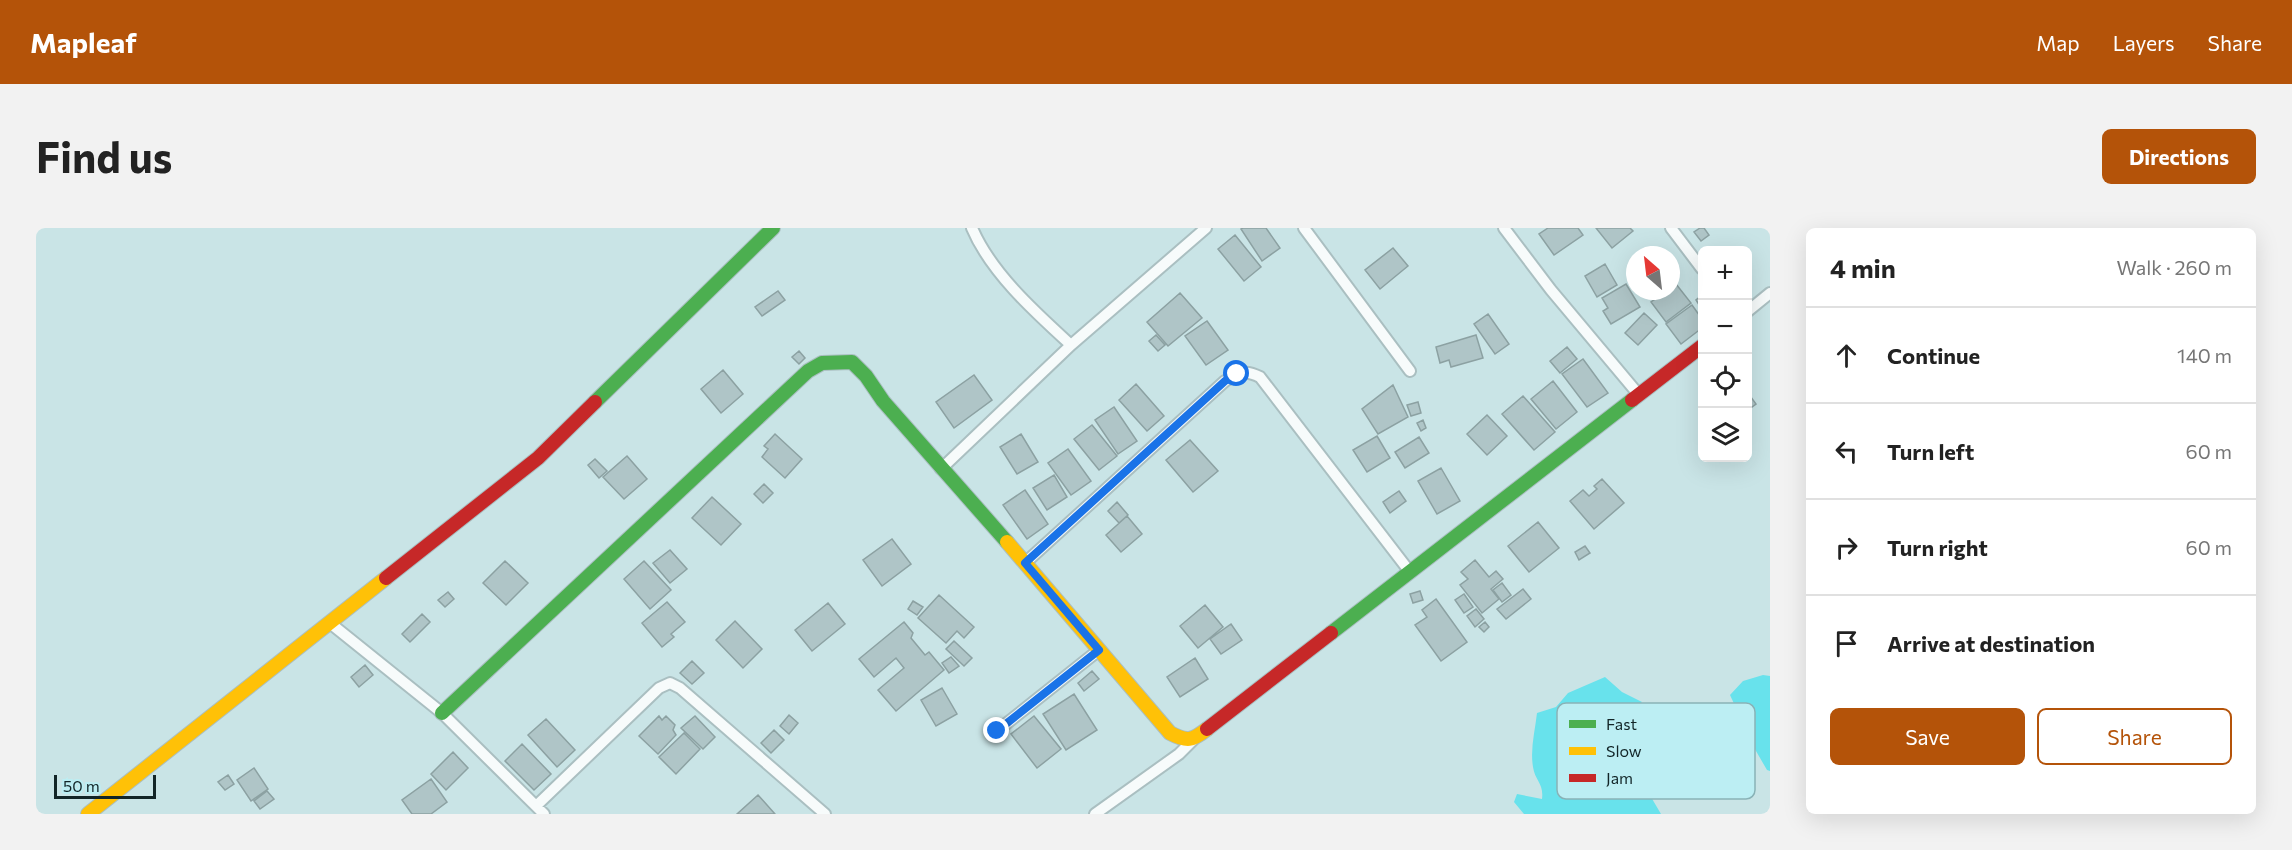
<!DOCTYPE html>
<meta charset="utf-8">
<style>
body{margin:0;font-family:Commissioner,sans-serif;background:#f2f2f2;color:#222}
.controls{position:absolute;right:18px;top:18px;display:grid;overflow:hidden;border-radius:9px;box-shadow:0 6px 24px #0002}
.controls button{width:54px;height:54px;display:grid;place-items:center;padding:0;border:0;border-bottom:2px solid #e0e0e0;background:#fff;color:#222;font:30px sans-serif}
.compass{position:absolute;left:1590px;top:18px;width:54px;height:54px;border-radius:50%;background:#fff;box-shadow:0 6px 24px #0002;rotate:332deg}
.scale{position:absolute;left:18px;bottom:15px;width:102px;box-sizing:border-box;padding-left:6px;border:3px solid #122527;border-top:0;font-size:16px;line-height:21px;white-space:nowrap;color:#122527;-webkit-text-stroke:4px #bceef3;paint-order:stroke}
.stop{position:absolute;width:18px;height:18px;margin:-14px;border:4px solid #1a73e8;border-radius:50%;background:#fff}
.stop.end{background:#1a73e8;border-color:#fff;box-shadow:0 2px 6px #0008}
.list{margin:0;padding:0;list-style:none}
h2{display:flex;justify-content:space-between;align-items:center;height:78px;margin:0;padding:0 24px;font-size:26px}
h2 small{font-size:20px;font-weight:400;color:#767676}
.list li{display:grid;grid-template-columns:39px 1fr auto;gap:18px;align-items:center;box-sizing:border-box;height:96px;padding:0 24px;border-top:2px solid #e0e0e0}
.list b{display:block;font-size:22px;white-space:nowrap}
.list em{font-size:20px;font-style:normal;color:#767676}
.actions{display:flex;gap:12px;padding:18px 24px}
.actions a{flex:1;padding:14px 0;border:2px solid #b45309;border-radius:9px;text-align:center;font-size:21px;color:#b45309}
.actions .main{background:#b45309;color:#fff}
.icon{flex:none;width:33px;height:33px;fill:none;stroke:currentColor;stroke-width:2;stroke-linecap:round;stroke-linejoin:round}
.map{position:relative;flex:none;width:1734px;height:586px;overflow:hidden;border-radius:9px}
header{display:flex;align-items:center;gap:36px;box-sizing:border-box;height:84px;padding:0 30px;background:#b45309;color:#fff}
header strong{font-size:28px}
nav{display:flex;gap:33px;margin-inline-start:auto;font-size:21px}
.intro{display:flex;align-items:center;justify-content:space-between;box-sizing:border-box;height:144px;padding:0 36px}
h1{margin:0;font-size:42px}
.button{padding:15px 27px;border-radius:9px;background:#b45309;color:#fff;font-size:21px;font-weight:700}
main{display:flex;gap:36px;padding:0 36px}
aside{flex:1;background:#fff;border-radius:9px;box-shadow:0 6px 24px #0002}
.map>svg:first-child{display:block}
.water{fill:#68e2ec}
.building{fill:#afc5c7;stroke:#8ca1a2;stroke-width:1.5}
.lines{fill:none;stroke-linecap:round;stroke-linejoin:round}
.street-casing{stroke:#aabfc1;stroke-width:14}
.fast-casing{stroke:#aabfc1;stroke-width:16}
.slow-casing{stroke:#aabfc1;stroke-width:16}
.jam-casing{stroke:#aabfc1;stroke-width:16}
.street{stroke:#f7fbfb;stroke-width:10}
.fast{stroke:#4caf50;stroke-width:14}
.slow{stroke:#ffc107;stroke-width:14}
.jam{stroke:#c62828;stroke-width:14}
.route{stroke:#1a73e8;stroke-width:8}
.key{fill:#bceef3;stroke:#89b2b6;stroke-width:1.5}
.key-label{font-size:16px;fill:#122527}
</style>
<header>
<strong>Mapleaf</strong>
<nav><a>Map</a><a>Layers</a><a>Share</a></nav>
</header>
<div class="intro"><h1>Find us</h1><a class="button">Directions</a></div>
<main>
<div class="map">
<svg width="1734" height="586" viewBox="0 0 1734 586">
<rect width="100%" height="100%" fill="#c9e4e6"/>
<!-- water -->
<path class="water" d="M1727,447L1734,448V543L1731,542L1720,523L1694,467L1707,453Z
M1569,449L1586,464L1606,474L1595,485L1613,549L1603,557L1615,569L1625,586H1488L1478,574L1481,566L1506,571C1508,555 1499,553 1497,539C1494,521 1499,503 1501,485L1520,479L1532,465Z"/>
<!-- building -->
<path class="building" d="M1207,0H1230L1244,20L1226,33L1205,1Z
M1512,0H1542L1547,7L1518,27L1503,6Z
M1560,0H1594L1597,3L1576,20Z
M1664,0H1668L1673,7L1665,13L1658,4Z
M1199,7L1225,39L1208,53L1182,21Z
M1357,20L1372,38L1344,61L1329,42Z
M1569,36L1581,57L1561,69L1549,48Z
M1590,56L1604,79L1575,96L1567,83L1572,80L1566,70Z
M1640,56L1655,75L1630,94L1615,74L1631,63H1635V60Z
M742,63L749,72L726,88L719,79Z
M1144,65L1166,90L1132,118L1111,94Z
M1666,67V79L1665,80L1660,72Z
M1656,77L1666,91V100L1645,116L1630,96Z
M1608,85L1621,97L1602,117L1589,105Z
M1452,86L1473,116L1459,126L1438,96Z
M1171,93L1192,122L1170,137L1149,108Z
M1120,107L1129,117L1122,123L1113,113Z
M1440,107L1447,130L1415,139L1413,132L1404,135L1400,119Z
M1531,119L1541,131L1524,145L1514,133Z
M763,123L769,130L763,136L756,129Z
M1547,131L1572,165L1551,179L1526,146Z
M687,142L707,166L685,185L665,161Z
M938,147L956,172L918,200L900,174Z
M1517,153L1541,184L1520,201L1495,171Z
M1100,156L1128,188L1111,203L1083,172Z
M1357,157L1372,189L1342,206L1326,181Z
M1712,165L1720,176L1712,182Z
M1487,168L1519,204L1498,222L1466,186Z
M1382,174L1385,185L1375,188L1371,177Z
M1078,179L1101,213L1082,226L1059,192Z
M1451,187L1471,208L1451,227L1431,206Z
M1387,192L1390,200L1385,203L1381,195Z
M1056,197L1081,228L1063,242L1038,211Z
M739,206L766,231L749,250L726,229L732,221L728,218Z
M985,206L1002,234L981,246L964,219Z
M1341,208L1354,230L1331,244L1317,222Z
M1383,209L1393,225L1369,240L1359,224Z
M1154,212L1182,243L1157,264L1130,232Z
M1032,221L1055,253L1035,267L1012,235Z
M591,228L611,251L588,271L567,249Z
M559,231L571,243L563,250L552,237Z
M1405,240L1424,273L1401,286L1382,253Z
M1018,247L1031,269L1011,282L997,260Z
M1566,251L1588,275L1558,301L1534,273L1547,262L1553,268L1561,261L1558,258Z
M728,256L737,265L727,275L718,266Z
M989,262L1012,296L991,311L967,277Z
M1363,263L1370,273L1354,285L1347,274Z
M676,269L705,296L685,317L656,290Z
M1081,274L1092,287L1083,295L1072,283Z
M1091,288L1106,306L1085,324L1070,307Z
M1502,294L1523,320L1493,344L1472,318Z
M856,311L875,336L846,358L827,332Z
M1549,318L1554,325L1543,332L1539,324Z
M634,322L651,341L634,355L617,335Z
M1439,332L1453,349L1460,343L1467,351L1455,361L1463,371L1446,385L1424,357L1432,351L1425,344Z
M469,333L492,355L470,377L447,355Z
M608,333L635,362L614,381L588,351Z
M1466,355L1475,367L1466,374L1457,362Z
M1487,361L1495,371L1470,391L1461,381Z
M1384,363L1387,372L1377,375L1374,366Z
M412,364L418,371L409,379L402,372Z
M1428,366L1437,379L1428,385L1419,372Z
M903,367L938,399L928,410L921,403L910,415L882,390Z
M1400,371L1431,414L1405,433L1379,397L1391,389L1386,382Z
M877,373L887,379L881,387L872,381Z
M631,374L649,394L635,406L638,409L626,419L606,395Z
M792,375L809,396L776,423L759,402Z
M1169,377L1187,399L1162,420L1144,398Z
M1440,381L1448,391L1439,399L1431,388Z
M386,386L394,394L374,414L366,406Z
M699,393L726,421L707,440L680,412Z
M868,394L877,405L875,410L889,427L893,424L908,442L860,483L842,462L868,440L860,430L838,449L823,431Z
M1449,394L1453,399L1448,404L1443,399Z
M1195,396L1206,412L1185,426L1174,411Z
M918,413L936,430L928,438L910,421Z
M915,429L923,438L913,445L906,435Z
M1159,430L1172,451L1144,469L1131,449Z
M656,433L668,445L656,456L644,445Z
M329,437L337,447L323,459L315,449Z
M1056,443L1063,451L1048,463L1042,455Z
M906,460L921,486L900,498L885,472Z
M1038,466L1061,502L1030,522L1007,486Z
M753,487L762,495L753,506L744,498Z
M623,488L626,492L630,488L639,497L637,502L640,507L622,526L603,508Z
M659,488L679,509L667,521L645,500Z
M998,488L1025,521L1001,540L975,506Z
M510,491L539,522L521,539L492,507Z
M738,502L748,512L735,525L725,515Z
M648,505L664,521L640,546L623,529Z
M486,516L515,546L498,562L469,533Z
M417,524L432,540L410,562L395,546Z
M218,540L232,561L215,573L201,552Z
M192,547L198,556L189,562L182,554Z
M395,551L411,574L395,586H376L366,572Z
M231,563L238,571L224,581L218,573Z
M722,567L739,586H701Z"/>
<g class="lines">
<!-- street casing -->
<g class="street-casing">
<path id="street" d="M936,0C955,45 1000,85 1035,117
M1268,0L1374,143
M1468,0L1515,62L1603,167
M1635,0L1666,41
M1712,83L1734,65
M905,241L1035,117L1170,0
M989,335L1189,153C1203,145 1209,141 1224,149L1374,344
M294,395L406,485L508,586
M961,503L1063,422
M500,578L623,460L634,455L644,460L789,586
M1059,586L1143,526L1158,511"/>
</g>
<!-- fast casing -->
<g class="fast-casing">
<path id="fast" d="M559,174L737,0
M1295,405L1596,172
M406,485L772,143L786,135L816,134L830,148L847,173L971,314"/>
</g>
<!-- slow casing -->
<g class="slow-casing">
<path id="slow" d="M971,314L1134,505C1151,514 1156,513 1171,501
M52,586L350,350"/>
</g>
<!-- jam casing -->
<g class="jam-casing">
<path id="jam" d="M1596,172L1666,118
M350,350L502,230L559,174
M1171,501L1295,405"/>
</g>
<!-- street -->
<use href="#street" class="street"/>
<!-- fast -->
<use href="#fast" class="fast"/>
<!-- slow -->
<use href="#slow" class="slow"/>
<!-- jam -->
<use href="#jam" class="jam"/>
</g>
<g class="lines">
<!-- route -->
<path class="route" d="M961,503L1063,422L989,335L1189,153L1201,146"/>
</g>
<!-- legend -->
<rect x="1521" y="475" width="198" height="96" rx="9" class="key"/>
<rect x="1533" y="492" width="27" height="8" fill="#4caf50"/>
<rect x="1533" y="519" width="27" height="8" fill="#ffc107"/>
<rect x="1533" y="546" width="27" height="8" fill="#c62828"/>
<g class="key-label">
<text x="1570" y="502">Fast</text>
<text x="1570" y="529">Slow</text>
<text x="1570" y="556">Jam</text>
</g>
</svg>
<div class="controls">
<button>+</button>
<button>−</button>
<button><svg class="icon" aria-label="locate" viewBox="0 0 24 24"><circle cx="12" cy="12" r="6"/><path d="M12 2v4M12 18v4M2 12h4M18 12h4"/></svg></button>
<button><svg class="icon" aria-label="layers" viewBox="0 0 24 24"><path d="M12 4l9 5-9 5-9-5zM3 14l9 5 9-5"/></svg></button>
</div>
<svg class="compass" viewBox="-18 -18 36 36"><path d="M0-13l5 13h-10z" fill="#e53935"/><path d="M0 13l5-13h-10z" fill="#767676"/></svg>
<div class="scale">50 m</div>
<div class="stop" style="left:1201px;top:146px"></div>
<div class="stop end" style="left:961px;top:503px"></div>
</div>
<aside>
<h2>4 min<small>Walk · 260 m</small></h2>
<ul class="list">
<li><svg class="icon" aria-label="ahead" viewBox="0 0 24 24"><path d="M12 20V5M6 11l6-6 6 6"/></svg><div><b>Continue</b></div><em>140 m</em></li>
<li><svg class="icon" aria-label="left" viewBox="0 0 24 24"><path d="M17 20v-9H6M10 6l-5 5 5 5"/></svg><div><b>Turn left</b></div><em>60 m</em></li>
<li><svg class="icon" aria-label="right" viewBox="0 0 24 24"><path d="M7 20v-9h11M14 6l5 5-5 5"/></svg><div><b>Turn right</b></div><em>60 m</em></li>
<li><svg class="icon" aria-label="arrive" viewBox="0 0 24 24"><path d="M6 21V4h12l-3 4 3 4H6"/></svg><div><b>Arrive at destination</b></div></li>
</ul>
<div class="actions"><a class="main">Save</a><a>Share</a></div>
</aside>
</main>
